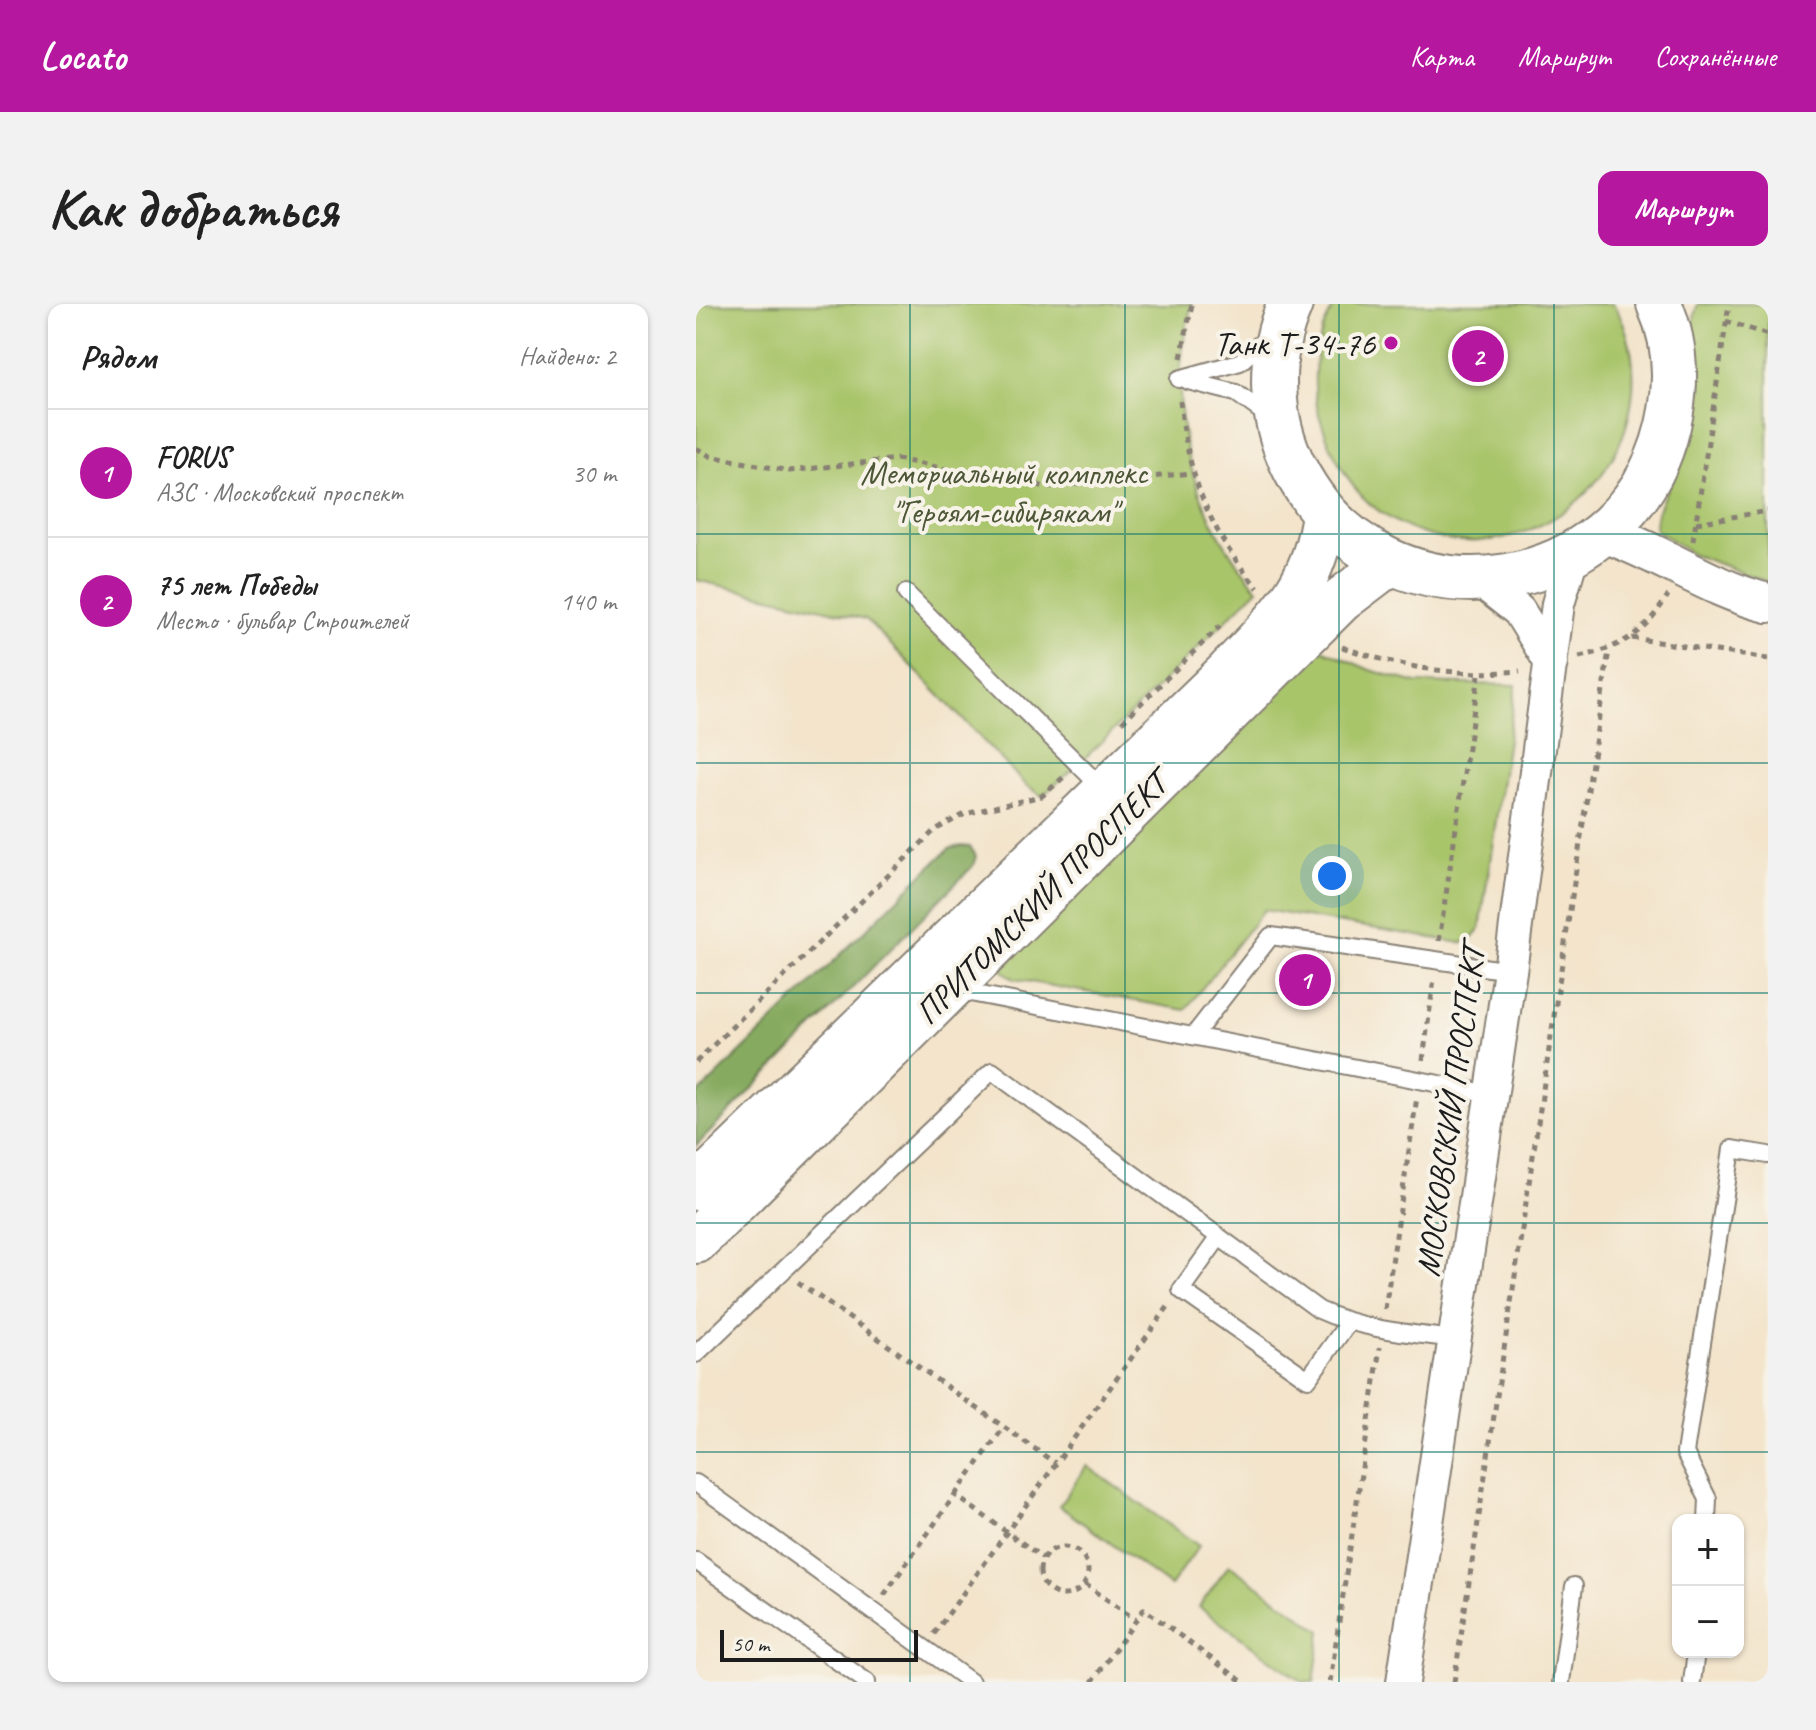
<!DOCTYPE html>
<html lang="ru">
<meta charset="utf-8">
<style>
body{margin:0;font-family:Caveat,sans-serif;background:#f2f2f2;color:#222}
.controls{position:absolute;right:24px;bottom:24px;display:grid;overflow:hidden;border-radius:16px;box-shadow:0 2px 6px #0004}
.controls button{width:72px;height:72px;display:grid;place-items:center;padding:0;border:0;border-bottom:2px solid #e0e0e0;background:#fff;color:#222;font:40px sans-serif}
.scale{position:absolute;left:24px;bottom:20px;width:198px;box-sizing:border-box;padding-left:8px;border:4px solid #1c1c1c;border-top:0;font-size:22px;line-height:28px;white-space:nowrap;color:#1c1c1c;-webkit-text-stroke:6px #f7f3e8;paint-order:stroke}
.you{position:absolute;left:636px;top:572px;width:28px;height:28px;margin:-20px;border:6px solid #fff;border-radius:50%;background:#1a73e8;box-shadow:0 0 0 12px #1a73e833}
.badge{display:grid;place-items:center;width:52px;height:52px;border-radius:50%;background:#b5179e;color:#fff;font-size:26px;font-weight:700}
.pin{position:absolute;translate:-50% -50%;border:4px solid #fff;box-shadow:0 2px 8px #0006}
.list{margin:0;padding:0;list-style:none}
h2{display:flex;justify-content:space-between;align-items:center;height:104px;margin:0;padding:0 32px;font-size:34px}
h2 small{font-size:26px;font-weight:400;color:#767676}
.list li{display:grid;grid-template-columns:52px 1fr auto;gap:24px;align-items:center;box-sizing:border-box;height:128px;padding:0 32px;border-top:2px solid #e0e0e0}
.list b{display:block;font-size:30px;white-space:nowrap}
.list p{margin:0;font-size:26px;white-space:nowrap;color:#767676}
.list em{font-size:26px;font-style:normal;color:#767676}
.map{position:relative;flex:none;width:1072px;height:1378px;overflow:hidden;border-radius:16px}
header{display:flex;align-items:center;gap:48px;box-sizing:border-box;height:112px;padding:0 40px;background:#b5179e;color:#fff}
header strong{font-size:38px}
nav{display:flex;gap:44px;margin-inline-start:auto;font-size:28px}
.intro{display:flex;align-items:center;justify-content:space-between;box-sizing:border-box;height:192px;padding:0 48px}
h1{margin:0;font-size:56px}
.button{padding:20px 36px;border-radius:16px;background:#b5179e;color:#fff;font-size:28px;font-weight:700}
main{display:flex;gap:48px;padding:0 48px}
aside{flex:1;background:#fff;border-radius:16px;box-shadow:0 2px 6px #0004}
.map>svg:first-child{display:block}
.green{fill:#a9c56b;stroke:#627044;stroke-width:2}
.forest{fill:#86aa5f;stroke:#51633e;stroke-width:2}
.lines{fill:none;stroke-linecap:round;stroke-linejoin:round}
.service-casing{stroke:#888074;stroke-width:20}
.minor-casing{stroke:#888074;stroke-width:36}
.tertiary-casing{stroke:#888074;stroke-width:42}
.secondary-casing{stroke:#888074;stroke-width:48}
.path{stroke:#888074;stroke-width:5;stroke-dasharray:6 6;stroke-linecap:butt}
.service{stroke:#fff;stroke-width:16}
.minor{stroke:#fff;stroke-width:32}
.tertiary{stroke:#fff;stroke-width:38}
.secondary{stroke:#fff;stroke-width:44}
.grid{fill:none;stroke:#0f766e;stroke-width:2;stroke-opacity:0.55}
.poi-dot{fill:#b5179e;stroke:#f7f3e8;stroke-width:3}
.labels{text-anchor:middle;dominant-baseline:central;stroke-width:8;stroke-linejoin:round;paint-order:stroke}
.poi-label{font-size:34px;fill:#1c1c1c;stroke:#f7f3e8;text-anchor:end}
.park-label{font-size:34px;fill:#4d5738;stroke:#f7f3e8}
.street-label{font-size:34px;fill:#1c1c1c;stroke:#f7f3e8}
</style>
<header>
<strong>Locato</strong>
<nav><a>Карта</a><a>Маршрут</a><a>Сохранённые</a></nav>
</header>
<div class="intro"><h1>Как добраться</h1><a class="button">Маршрут</a></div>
<main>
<aside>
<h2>Рядом<small>Найдено: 2</small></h2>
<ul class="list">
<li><span class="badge">1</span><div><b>FORUS</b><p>АЗС · Московский проспект</p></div><em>30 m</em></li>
<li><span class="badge">2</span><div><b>75 лет Победы</b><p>Место · бульвар Строителей</p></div><em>140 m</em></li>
</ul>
</aside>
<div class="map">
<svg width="1072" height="1378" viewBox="0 0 1072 1378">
<rect width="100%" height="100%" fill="#f7f3e8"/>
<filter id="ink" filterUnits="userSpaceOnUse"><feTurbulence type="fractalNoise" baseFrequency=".0125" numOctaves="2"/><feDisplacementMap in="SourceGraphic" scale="16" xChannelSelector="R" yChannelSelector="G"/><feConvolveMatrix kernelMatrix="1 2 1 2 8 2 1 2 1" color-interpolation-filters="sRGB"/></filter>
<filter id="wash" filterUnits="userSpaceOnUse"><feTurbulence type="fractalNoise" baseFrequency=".006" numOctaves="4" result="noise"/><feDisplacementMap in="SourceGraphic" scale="32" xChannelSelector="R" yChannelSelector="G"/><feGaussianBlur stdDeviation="1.8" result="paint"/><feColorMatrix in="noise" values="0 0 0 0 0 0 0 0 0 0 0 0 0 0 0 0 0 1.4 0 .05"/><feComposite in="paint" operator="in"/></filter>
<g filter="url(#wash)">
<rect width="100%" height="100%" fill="#f3e4cb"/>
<!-- green -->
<path class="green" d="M0,0H496C467,102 492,205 562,285L383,460L346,492L329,480L170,315L0,276Z
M640,0H917C934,25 939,58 937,87C926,215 776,285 674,200C651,180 637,151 627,123C613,88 617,31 640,0Z
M1002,0H1072V278L996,250L960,226C954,203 989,162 995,135C1000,111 1003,86 1002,61C1001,39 993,21 1002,0Z
M621,343L674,366L720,379L820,381L784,625L775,636L765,639L568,606L489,706L318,675L307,667L303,656Z
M391,1162L503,1242L474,1282L363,1202Z
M533,1261L625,1327L618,1378H606L503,1303Z"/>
<!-- forest -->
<path class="forest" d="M265,542L274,543L280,552L277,562L0,842V792L238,559L253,545Z"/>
</g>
<g filter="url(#ink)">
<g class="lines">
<!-- service casing -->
<g class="service-casing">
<path id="service" d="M483,75L544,58L572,33
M492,77L540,89L572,112
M210,289L407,485
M259,686L795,790
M498,731L575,632L814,667
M523,933L485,986L612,1075L652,1019
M0,1050L296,767L623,1006C667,1026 712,1029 759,1035
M0,1179L275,1378
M1011,1216L1012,1195L989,1149L1036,845L1072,851
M0,1257L171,1378
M865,1378L878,1282
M996,1378L1000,1348"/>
</g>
<!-- minor casing -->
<g class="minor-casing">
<path id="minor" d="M785,277L823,307L855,359
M707,1378L814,667L862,300L877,249"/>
</g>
<!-- tertiary casing -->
<g class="tertiary-casing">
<path id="tertiary" d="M908,229C964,248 1014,285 1072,299"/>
</g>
<!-- secondary casing -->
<g class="secondary-casing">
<path id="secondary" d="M594,0C571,52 573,114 599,165C688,338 943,298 975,107C981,71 978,33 963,0
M0,884L532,368C581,316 619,284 628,209
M0,937L645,296L695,258"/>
</g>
<!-- path -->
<path class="path" d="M1030,17L1072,31
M485,54L496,0
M484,97C491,169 514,230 562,284
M0,144L14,152L93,167L201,155L259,167L296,168L349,183L496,169
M1000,219L1072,207
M997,237L1033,0
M936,334L1072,355
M646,343C706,364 760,373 824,367
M883,353C925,344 950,328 972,291
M426,418L524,322
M743,637L783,371
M727,756L738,675
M0,758L239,526L269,510L346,492L369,472
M102,978L359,1159
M689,1005L721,793
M259,1191L308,1123
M344 1267a24 24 0 1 1 48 0a24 24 0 1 1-48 0Z
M389,1280L440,1316
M188,1291L259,1191L347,1254
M238,1330L474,1000
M396,1378L448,1305L547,1378
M634,1378L684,1043
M758,1378L913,346"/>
<!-- service -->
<use href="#service" class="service"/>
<!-- minor -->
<use href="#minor" class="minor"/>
<!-- tertiary -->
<use href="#tertiary" class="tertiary"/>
<!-- secondary -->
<use href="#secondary" class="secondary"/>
</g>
</g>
<!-- grid -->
<path class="grid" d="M214,0V1378M429,0V1378M643,0V1378M858,0V1378M0,230H1072M0,459H1072M0,689H1072M0,919H1072M0,1148H1072"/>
<!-- markers -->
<circle class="poi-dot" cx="695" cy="39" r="8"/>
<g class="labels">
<!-- poi labels -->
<g class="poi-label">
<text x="679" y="39">Танк Т-34-76</text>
</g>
<!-- park labels -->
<g class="park-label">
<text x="308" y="168">Мемориальный комплекс<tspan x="308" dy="39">"Героям-сибирякам"</tspan></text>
</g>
<!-- street labels -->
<g class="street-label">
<text transform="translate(345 594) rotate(-45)">ПРИТОМСКИЙ ПРОСПЕКТ</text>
<text transform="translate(754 807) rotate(-82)">МОСКОВСКИЙ ПРОСПЕКТ</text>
</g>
</g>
</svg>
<div class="controls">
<button>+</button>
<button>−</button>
</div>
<div class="scale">50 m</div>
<div class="you"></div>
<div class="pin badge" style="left:609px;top:676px">1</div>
<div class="pin badge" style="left:782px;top:52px">2</div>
</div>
</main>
